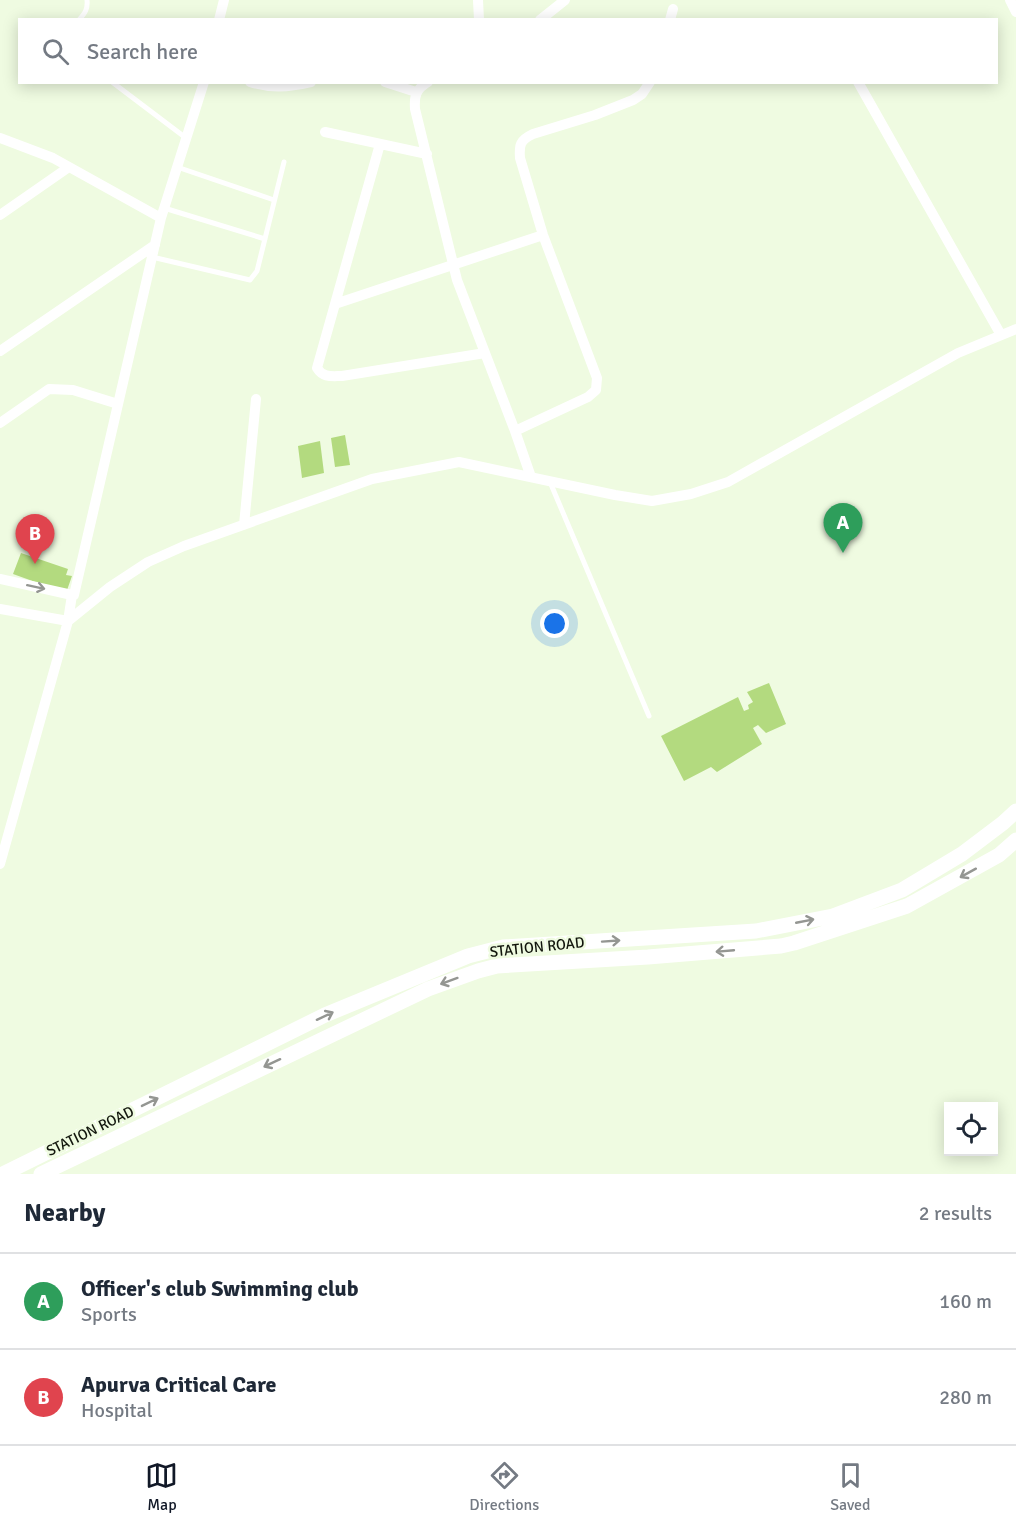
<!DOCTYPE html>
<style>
body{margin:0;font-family:Signika,sans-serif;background:#f2f2f3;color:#1f2937}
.controls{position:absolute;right:18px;bottom:18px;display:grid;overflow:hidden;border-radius:0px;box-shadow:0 3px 15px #0003}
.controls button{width:54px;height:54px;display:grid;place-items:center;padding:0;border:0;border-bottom:2px solid #e0e1e3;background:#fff;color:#1f2937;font:30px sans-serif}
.you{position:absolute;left:555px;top:624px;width:21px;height:21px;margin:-15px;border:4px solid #fff;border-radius:50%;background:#1a73e8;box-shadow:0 0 0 9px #1a73e833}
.badge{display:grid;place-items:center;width:39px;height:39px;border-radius:50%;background:#111827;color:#fff;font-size:20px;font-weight:700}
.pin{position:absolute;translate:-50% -50px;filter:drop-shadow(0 2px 3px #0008)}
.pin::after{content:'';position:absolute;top:32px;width:21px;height:18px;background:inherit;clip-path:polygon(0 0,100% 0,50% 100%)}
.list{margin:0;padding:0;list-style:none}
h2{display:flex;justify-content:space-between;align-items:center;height:78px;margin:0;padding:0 24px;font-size:26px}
h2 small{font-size:20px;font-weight:400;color:#747a83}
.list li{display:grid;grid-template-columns:39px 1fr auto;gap:18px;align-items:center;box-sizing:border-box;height:96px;padding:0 24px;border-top:2px solid #e0e1e3}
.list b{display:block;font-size:22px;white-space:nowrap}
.list p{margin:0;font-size:20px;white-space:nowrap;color:#747a83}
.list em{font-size:20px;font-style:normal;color:#747a83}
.icon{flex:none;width:33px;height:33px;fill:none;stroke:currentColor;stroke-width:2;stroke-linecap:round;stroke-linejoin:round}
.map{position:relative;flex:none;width:1016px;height:1174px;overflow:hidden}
.search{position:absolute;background:#fff;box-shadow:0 3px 15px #0003;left:18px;right:18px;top:18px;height:66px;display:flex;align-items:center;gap:15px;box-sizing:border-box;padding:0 21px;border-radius:0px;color:#747a83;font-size:22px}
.sheet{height:270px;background:#fff}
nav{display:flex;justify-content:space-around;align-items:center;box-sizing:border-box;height:84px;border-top:2px solid #e0e1e3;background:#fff;font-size:16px;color:#747a83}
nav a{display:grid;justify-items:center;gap:3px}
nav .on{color:#111827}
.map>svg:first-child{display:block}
.building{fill:#b3da7f}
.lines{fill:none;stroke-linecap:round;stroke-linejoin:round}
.lane{stroke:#fff;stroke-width:5}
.street{stroke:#fff;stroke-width:10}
.secondary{stroke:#fff;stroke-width:15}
.oneway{stroke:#949692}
.labels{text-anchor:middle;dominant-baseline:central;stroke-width:5;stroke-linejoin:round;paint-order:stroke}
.street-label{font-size:15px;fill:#11150c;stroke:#effbe1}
</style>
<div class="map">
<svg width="1016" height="1174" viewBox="0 0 1016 1174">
<rect width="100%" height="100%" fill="#effbe1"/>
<!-- building -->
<path class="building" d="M345,435L350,465L335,467L331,438Z
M320,441L324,473L302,478L298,446Z
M21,553L68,569L66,575L72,576L66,593L13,574Z
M769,683L786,724L766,733L758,725L753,728L762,744L717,772L711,767L684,781L661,736L738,697L744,711L749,709L748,705L753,702L747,692Z"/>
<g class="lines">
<!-- lane -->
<path class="lane" d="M79,20C85,13 88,9 87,0
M112,82L186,138
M177,167L274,200
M164,208L265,239
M152,257L250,280L257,271L284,162
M550,482L649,716"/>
<!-- street -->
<path class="street" d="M478,0L479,20
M1010,0L1016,12
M219,20L224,0
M540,20L565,0
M670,20L673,9
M250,82C272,89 288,87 311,82
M385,82L416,92
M428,82C416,89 414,96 415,109L457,280L515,431L531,477
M858,82L1001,335
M325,132L427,154
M0,138L53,158L161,218
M380,144L317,368C323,378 332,376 342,376L485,353
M0,215L69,167
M335,304L543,235
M0,351L155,245
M0,423L49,389L73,390L118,404
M515,431L588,397L596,390L597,378L543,235L520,158C519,145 520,140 533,134L595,115L633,100L642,94L650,82
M244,525L256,399
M0,579L72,595
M0,609L68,621L110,587L148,562L184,546L372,479L459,462L615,495L652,501L691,494L728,482L958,353L1016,329
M0,864L68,621L72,595H74L161,218L204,82"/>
<!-- secondary -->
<path class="secondary" d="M3,1174L325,1015L468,956L503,947L756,931L833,916L902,890L962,854L1003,823L1016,811
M41,1174L428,989L478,971L497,966L648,957L781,946L794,943L907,906L999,855L1016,840"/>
</g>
<!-- one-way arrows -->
<defs><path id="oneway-shaft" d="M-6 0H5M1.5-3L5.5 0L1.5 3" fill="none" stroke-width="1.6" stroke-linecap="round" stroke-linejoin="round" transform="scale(1.5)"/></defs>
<g class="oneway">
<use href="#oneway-shaft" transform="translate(36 587) rotate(12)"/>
<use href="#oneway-shaft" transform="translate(968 873) rotate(151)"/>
<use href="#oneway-shaft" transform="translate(805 921) rotate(-11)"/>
<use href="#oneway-shaft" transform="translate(611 941) rotate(-4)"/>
<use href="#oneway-shaft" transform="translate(725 951) rotate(175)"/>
<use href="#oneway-shaft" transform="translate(449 981) rotate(160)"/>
<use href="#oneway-shaft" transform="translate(325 1016) rotate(-25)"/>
<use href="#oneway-shaft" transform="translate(272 1063) rotate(155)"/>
<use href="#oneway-shaft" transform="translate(150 1102) rotate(-26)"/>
</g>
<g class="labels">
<!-- street labels -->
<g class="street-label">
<text transform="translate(537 947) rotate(-6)">STATION ROAD</text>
<text transform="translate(90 1131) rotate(-26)">STATION ROAD</text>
</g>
</g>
</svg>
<div class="controls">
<button><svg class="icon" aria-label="locate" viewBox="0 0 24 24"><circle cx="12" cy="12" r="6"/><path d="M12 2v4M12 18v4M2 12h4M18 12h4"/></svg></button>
</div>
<div class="you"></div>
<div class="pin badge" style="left:843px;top:553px;background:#2e9e5b">A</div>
<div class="pin badge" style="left:35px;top:564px;background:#e0444e">B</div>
<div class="search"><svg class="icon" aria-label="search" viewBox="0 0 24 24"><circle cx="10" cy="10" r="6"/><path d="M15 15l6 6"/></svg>Search here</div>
</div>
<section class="sheet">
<h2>Nearby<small>2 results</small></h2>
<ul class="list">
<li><span class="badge" style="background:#2e9e5b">A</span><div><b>Officer's club Swimming club</b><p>Sports</p></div><em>160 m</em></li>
<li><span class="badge" style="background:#e0444e">B</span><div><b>Apurva Critical Care</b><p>Hospital</p></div><em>280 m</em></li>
</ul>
</section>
<nav>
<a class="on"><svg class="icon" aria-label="map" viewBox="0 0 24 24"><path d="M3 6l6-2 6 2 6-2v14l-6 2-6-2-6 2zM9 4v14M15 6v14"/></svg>Map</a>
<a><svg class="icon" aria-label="directions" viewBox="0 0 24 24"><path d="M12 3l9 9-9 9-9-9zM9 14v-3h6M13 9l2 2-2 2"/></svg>Directions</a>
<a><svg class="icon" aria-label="saved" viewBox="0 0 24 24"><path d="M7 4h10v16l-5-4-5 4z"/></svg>Saved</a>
</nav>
